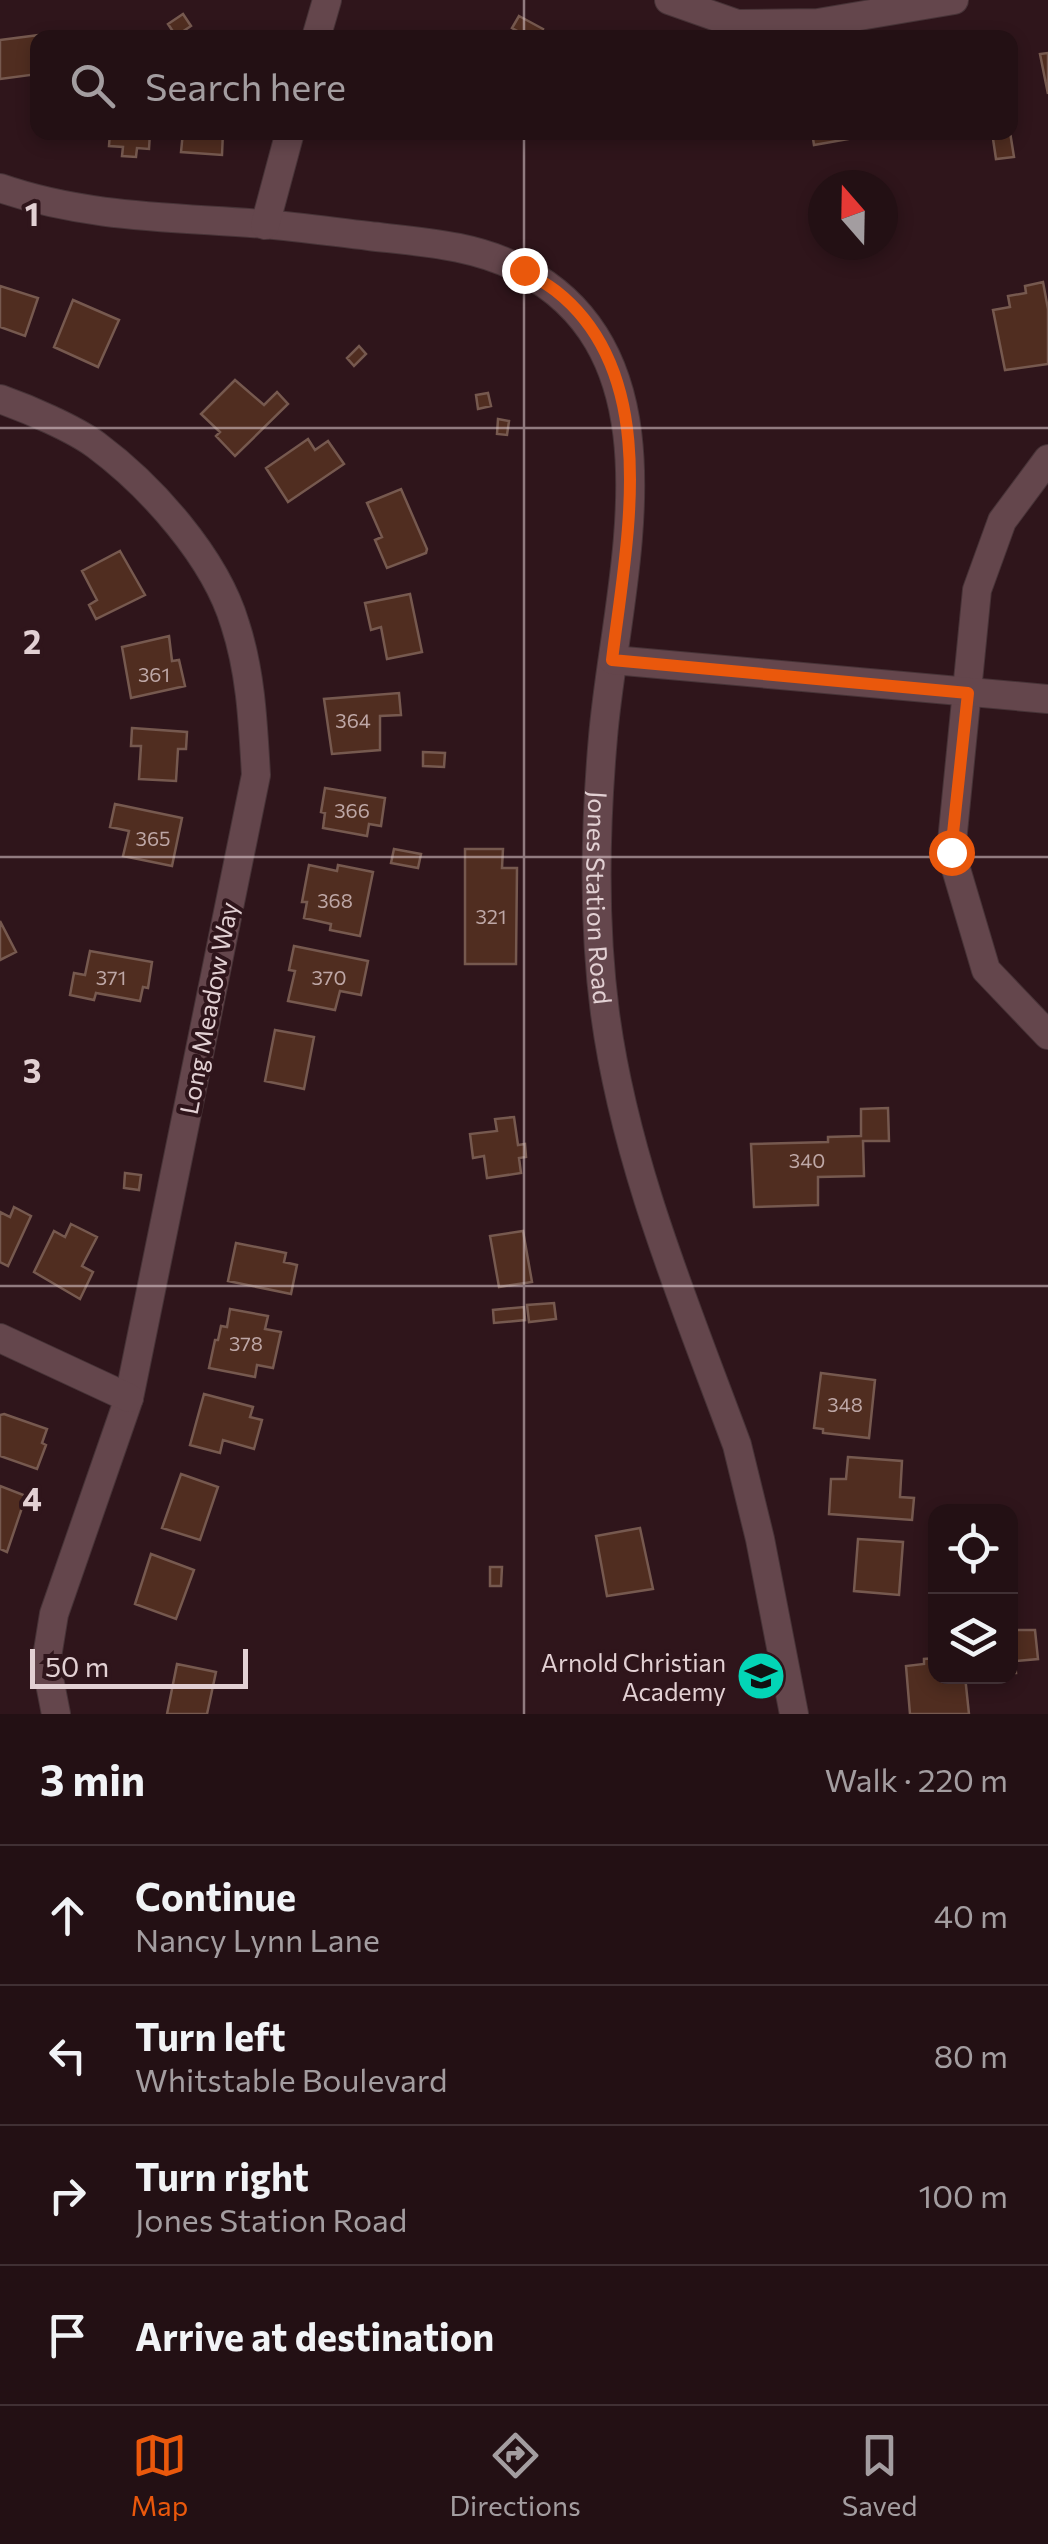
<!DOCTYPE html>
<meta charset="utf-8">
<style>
body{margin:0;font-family:Commissioner,sans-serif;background:#2b191d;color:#f1f3f6}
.controls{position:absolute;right:30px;bottom:30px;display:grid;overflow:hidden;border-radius:20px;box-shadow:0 5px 15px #0003}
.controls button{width:90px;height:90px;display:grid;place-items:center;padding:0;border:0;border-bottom:2px solid #403034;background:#231014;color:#f1f3f6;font:50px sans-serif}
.compass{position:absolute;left:808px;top:170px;width:90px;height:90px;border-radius:50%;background:#231014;box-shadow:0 5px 15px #0003;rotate:340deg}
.scale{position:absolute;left:30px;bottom:25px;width:218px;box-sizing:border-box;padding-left:10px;border:5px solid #e2d0d3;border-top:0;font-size:28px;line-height:35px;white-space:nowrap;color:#e2d0d3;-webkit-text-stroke:8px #2f151b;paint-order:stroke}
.stop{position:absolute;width:30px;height:30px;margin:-22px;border:8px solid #ea580c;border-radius:50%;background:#fff}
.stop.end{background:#ea580c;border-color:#fff;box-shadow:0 2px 10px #0008}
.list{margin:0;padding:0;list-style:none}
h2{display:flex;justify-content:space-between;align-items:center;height:130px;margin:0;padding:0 40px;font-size:42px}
h2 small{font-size:32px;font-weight:400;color:#a39da0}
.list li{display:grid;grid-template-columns:65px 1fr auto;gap:30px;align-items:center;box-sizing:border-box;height:140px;padding:0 40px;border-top:2px solid #403034}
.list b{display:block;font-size:38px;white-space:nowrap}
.list p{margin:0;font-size:32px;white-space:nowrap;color:#a39da0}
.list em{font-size:32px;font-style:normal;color:#a39da0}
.icon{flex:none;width:55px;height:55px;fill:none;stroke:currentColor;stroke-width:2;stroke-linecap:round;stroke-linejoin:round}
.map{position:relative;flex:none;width:1048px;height:1714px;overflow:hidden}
.search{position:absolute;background:#231014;box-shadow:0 5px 15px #0003;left:30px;right:30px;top:30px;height:110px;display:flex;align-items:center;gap:25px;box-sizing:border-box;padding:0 35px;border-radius:20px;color:#a39da0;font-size:38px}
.sheet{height:690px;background:#231014}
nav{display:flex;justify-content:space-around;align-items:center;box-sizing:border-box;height:140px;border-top:2px solid #403034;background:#231014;font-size:28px;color:#a39da0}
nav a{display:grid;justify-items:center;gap:5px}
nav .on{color:#ea580c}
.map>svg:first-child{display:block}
.building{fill:#502d20;stroke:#76594f;stroke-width:2.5}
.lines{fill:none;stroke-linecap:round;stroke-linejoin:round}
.minor-casing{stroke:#473337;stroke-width:30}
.minor{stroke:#64464c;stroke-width:28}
.route{stroke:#ea580c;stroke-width:12}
.grid{fill:none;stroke:#e2d0d3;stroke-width:2.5;stroke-opacity:0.55}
.labels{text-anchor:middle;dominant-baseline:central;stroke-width:8;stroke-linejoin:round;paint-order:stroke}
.number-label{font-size:20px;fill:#bea7a6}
.street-label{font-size:25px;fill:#e2d0d3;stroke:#2f151b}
.poi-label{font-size:25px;fill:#e2d0d3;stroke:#2f151b;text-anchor:end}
.grid-label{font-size:32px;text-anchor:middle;font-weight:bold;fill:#e2d0d3;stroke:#2f151b;stroke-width:8;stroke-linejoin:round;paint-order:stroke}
</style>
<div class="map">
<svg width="1048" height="1714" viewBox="0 0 1048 1714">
<rect width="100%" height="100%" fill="#2f151b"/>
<!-- building -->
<path class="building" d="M183,14L191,26L176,36L168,24Z
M519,16L543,29L539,38H530L512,28Z
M39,35L38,74L0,79V40Z
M1048,53V94L1040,54Z
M110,132H150L149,149L137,148L136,157L122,156L123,147L109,146Z
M183,132H223L222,155L181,152Z
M812,132H853L854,138L814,145Z
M992,132H1010L1014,157L996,159Z
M1043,282L1048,309V364L1005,370L993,310L1010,307L1008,296L1026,293L1025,286Z
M0,286L38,298L25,336L0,327Z
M73,300L119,320L98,367L54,347Z
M359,346L366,354L354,366L347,358Z
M235,380L264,405L277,392L288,404L235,456L216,436L220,432L201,414Z
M488,393L491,406L478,409L476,395Z
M498,419L509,421L507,435L497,434Z
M308,439L315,450L328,441L344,464L288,502L266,468Z
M401,489L427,549L426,553L387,568L375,540L382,537L367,503Z
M120,551L145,595L96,619L89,605L97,600L82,571Z
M410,594L422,652L387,659L381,627L371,630L365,603Z
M169,636L172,661L179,660L185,686L131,698L122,647Z
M399,693L401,715L380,716V750L332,754L324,699Z
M132,728L187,732L186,749H178L176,781L139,779L141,746H131Z
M423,752L445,753L444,767L423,766Z
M325,788L385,798L381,826L369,824L367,836L323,828L325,813L321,812Z
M115,804L182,818L172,866L123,856L129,831L110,827Z
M394,849L421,854L418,868L391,863Z
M465,849H503L502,868H517L516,964H465Z
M309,865L337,871L338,865L373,872L360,936L330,930L331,924L304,918L307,902H302Z
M0,921L16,952L0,960Z
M294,946L368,961L361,995L340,991L335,1010L288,1001L295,971L289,970Z
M90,951L152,962L148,988L143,987L140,1001L96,993L94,1000L70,995L74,973L85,975Z
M275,1030L314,1037L304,1089L265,1081Z
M888,1108L889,1141H863L864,1176L818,1177V1205L754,1207L751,1144L828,1142V1137L861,1136V1109Z
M514,1117L518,1145L525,1144L526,1157L519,1158L521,1173L487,1178L484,1156L473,1158L470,1134L497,1131L495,1119Z
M125,1173L141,1175L139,1190L124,1188Z
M14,1207L31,1216L8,1266L0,1262V1212L10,1217Z
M71,1224L97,1237L82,1266L93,1272L80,1299L34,1272L54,1231L65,1237Z
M523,1231L532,1282L499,1287L490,1236Z
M236,1243L286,1253L284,1262L297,1265L291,1294L228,1281Z
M554,1303L556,1319L529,1322L527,1305Z
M524,1307L525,1320L494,1323L493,1310Z
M230,1309L268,1316L265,1329L281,1332L273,1368L257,1365L255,1377L209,1368L215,1340H218L221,1326L227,1327Z
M821,1373L875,1380L869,1438L823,1433V1429L814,1428Z
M204,1394L253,1407L250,1417L262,1420L254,1449L223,1440L220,1453L190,1445Z
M4,1414L47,1429L42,1443L46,1445L37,1469L0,1456V1415Z
M848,1457L902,1461L900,1497L914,1498L912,1520L829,1514L831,1479H846Z
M181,1474L218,1487L200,1540L162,1528Z
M0,1486L26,1496L7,1552L0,1549Z
M640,1528L653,1589L607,1596L596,1536Z
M858,1539L903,1542L899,1595L854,1591Z
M151,1554L194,1570L176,1619L135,1604Z
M490,1567H502L501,1586H490Z
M1010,1630H1035L1038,1659L1015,1661L1016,1673H1010Z
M936,1658V1676H965L969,1714H910L906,1666L924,1664V1659Z
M177,1664L216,1672L207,1714H167Z"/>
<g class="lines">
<!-- minor casing -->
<g class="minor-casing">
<g id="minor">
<path d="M669,0L737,24L818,23L954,0"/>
<path d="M316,38L327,0"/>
<path id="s1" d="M0,188C86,218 174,217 263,224C299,227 334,232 369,236C422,242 477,245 524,271C690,360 615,590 603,737C595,828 593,922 605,1013C625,1163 685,1304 737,1445L760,1539L794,1714"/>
<path d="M265,225L290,132"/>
<path d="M0,399C28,409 73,428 96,445C151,486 215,557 235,624C251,673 253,724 256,775L129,1398L54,1614L46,1663L56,1714"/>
<path d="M1048,459L1002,521L977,590L951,852L986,970L1048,1035"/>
<path d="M613,660L1048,699"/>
<path d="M0,1338L129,1398"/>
</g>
</g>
<!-- minor -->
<use href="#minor" class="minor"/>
</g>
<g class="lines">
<!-- route -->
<path class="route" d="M524,270C534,277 546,283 556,291C664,376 626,543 612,660L968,693L951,852"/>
</g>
<!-- grid -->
<path class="grid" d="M524,0V38M524,132V1714M0,428H1048M0,857H1048M0,1286H1048"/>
<!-- icons -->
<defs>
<g id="school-disc" transform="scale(2.5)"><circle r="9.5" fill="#03d5b6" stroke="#2f151b"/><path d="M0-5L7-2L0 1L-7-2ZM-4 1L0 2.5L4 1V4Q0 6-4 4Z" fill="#111"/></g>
</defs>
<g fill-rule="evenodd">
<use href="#school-disc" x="761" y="1676"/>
</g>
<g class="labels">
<!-- number labels -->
<g class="number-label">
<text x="154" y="674">361</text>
<text x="353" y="720">364</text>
<text x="352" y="810">366</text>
<text x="153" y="838">365</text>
<text x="335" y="900">368</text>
<text x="491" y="916">321</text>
<text x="111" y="977">371</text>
<text x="329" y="977">370</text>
<text x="807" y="1160">340</text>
<text x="246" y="1343">378</text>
<text x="845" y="1404">348</text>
</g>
<!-- street labels -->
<g class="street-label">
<text stroke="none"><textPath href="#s1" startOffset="1200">Jones Station Road</textPath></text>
<text transform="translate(208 1008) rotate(-79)">Long Meadow Way</text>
</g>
<!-- poi labels -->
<g class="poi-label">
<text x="726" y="1662">Arnold Christian<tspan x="726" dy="29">Academy</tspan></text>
</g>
</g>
<g class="grid-label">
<text x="32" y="226">1</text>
<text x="32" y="654">2</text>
<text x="32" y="1083">3</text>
<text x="32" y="1511">4</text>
</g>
</svg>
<div class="controls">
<button><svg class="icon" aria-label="locate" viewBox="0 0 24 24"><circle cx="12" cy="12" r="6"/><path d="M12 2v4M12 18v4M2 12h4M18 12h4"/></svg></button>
<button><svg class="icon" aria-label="layers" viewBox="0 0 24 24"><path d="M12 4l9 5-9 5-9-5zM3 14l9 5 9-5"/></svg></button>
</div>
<svg class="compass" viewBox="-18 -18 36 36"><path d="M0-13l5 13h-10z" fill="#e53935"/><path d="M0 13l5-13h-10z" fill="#a39da0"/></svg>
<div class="scale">50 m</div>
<div class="stop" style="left:951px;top:852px"></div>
<div class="stop end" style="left:524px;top:270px"></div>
<div class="search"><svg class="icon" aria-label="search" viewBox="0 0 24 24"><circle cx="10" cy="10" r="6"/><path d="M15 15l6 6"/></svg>Search here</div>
</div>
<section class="sheet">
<h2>3 min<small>Walk · 220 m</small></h2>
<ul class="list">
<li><svg class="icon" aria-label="ahead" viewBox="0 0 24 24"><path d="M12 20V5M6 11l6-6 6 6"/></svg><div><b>Continue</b><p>Nancy Lynn Lane</p></div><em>40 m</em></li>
<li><svg class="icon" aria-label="left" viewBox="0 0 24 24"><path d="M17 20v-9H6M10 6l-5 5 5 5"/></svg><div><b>Turn left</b><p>Whitstable Boulevard</p></div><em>80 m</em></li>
<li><svg class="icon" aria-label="right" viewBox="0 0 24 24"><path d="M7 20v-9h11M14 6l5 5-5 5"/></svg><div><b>Turn right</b><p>Jones Station Road</p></div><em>100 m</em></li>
<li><svg class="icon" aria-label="arrive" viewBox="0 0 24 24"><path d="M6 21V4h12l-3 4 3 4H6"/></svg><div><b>Arrive at destination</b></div></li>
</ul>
</section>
<nav>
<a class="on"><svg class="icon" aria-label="map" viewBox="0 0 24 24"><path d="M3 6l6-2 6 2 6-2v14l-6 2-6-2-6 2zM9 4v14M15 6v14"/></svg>Map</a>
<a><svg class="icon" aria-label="directions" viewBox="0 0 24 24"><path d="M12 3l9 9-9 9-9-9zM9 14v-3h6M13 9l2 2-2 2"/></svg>Directions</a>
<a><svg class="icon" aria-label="saved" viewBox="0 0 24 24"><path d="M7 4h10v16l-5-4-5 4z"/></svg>Saved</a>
</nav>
